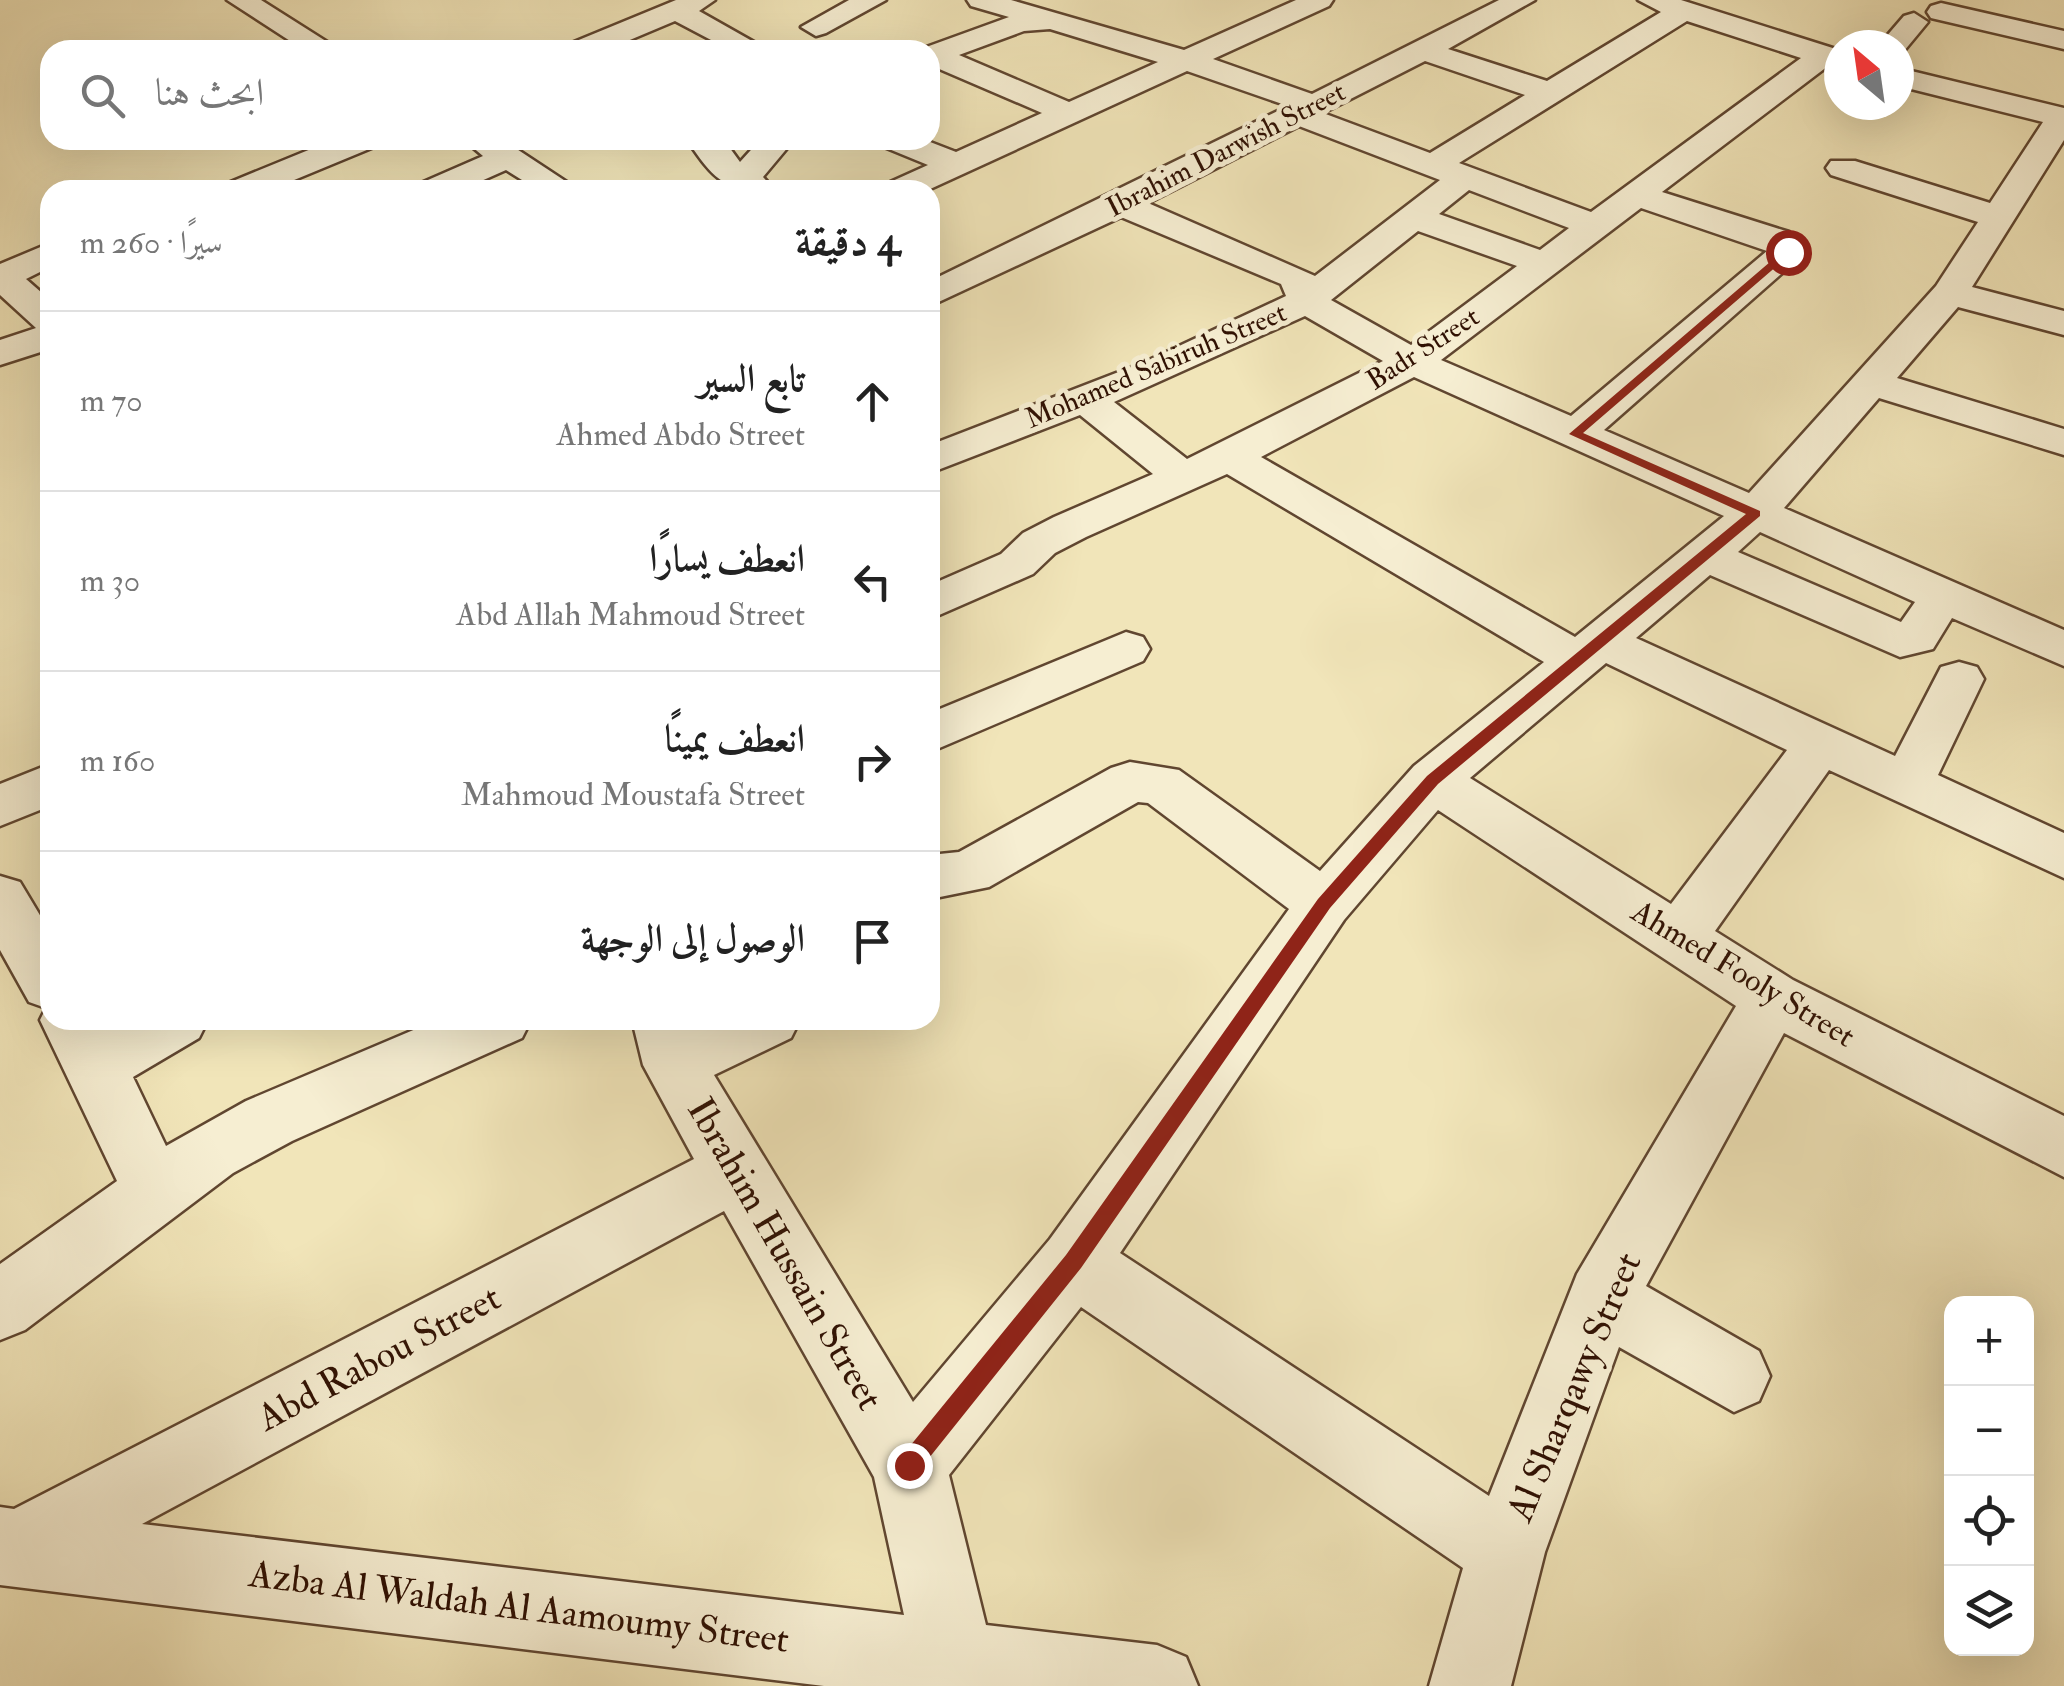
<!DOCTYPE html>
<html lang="ar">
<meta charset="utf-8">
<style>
body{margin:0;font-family:"IM FELL Double Pica",Amiri,serif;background:#f2f2f2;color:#222;direction:rtl}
.controls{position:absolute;right:30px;bottom:30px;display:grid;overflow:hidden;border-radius:20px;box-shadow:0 10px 40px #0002}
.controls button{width:90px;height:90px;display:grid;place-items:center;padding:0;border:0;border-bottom:2px solid #e0e0e0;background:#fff;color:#222;font:50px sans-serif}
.compass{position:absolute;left:1824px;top:30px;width:90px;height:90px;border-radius:50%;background:#fff;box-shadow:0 10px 40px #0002;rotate:331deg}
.stop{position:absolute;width:30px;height:30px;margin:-22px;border:8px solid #8f2418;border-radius:50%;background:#fff}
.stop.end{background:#8f2418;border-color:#fff;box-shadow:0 2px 10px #0008}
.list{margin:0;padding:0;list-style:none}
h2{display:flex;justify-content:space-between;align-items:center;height:130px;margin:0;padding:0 40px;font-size:42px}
h2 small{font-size:32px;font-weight:400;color:#767676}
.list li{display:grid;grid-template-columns:65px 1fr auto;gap:30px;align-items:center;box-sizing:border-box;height:180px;padding:0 40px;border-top:2px solid #e0e0e0}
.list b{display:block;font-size:38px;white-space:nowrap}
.list p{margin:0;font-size:32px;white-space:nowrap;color:#767676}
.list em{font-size:32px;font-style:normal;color:#767676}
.icon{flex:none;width:55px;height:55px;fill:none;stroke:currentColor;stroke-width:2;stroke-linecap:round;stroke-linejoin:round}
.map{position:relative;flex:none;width:2064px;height:1686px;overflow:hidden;direction:ltr}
.search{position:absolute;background:#fff;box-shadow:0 10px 40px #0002;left:40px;top:40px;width:900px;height:110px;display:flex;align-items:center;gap:25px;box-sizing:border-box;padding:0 35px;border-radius:30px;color:#767676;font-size:38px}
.panel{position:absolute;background:#fff;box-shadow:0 10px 40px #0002;left:40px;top:180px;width:900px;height:850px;border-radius:30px;direction:rtl}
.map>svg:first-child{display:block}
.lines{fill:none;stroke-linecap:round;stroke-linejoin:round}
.minor-casing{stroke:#604630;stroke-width:5}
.minor{fill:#f6eed2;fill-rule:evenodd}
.route{fill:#8f2418}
.labels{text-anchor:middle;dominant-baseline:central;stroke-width:10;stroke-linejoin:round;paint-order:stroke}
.far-street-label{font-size:28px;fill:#301103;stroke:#f6eed2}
.street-label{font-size:32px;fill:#301103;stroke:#f6eed2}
.near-street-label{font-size:38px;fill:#301103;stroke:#f6eed2}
</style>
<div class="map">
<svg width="2064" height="1686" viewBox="0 0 2064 1686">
<rect width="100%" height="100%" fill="#f1e5b9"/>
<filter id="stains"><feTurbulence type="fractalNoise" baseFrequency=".002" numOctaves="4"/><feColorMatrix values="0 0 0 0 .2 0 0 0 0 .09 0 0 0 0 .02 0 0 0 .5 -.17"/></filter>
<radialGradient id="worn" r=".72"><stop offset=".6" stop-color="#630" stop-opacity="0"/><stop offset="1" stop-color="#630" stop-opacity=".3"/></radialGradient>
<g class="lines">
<!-- minor casing -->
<g class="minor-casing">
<path id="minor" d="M227,0H261L340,50H304Z
M676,0H715L699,11L768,50H730L675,21L606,50H565L569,44Z
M849,0H886L826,33L816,36L801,27Z
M967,0H1011L1184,50L1296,0H1333L1329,6L1213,59L1312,94L1499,0H1535L1448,49L1547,81L1661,12L1638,0H1681L1839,50V69L1828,66L1662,192L1789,232L1806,252L1604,430L1749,493L1936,286L1978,222L1831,175L1826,168L1831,161H1855L1990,203L2043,122L1899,86V68L2064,108V140L1972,287L2064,311V335L1958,307L1897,378L2064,429V455L1879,398L1784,508L2064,630V666L1952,618L1933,649L1900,657L1710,575L1636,638L1895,756L1941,667L1959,662L1977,667L1984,679L1938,775L2064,833V878L1829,770L1715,931L1793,980L2064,1116V1177L1784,1033L1646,1286L1759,1351L1770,1376L1759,1401L1734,1412L1619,1347L1545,1552L1511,1686H1429L1463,1568L1081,1307L949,1475L986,1625L1157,1645L1186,1657L1198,1686H824L0,1585V1507L14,1509L694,1159L643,1065L632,1020H692L694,1027L709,1020H800L791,1038L714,1075L913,1402L1050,1239L1289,909L1148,803L1138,802L989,887L930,899V855L959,852L1111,768L1130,762L1179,770L1320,871L1414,766L1544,662L1227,474L1086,537L1055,553L1033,574L930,619V585L1001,554L1023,533L1054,517L1153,474L1080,415L930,473V445L1147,361L1286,296L1281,284L1121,217L930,306V281L1288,106L1187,71L928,190H883L888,183L928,165L884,147L880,140H925L956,152L1042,113L930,65V50H918L1009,17L971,6ZM1687,21L1801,58L1591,212L1459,163ZM1050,29L1158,62L1069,102L959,55L1024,31ZM1425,61L1525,95L1430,153L1323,113ZM1299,126L1440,180L1315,276L1148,203ZM1469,190L1569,228L1540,250L1439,214ZM1641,208L1767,251L1571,416L1441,360ZM1418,231L1517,266L1411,345L1331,300ZM1305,316L1383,361L1187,459L1114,402ZM1414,377L1724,516L1575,637L1261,457ZM1760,532L1915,602L1901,622L1738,552ZM1606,663L1787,750L1671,904L1470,778ZM1438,810L1736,1006L1577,1274L1489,1496L1120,1253L1344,920ZM724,1211L874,1477L904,1615L142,1524Z
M1941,3L2064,31V49L1931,18L1927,12L1931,6Z
M1914,13L1928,22L1904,51L1899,53V45H1879L1904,16Z
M333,140H378L374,147L270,190H223L228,183Z
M464,140H503L579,190H538L506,170L461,190H416L421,183L483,156Z
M687,140H724L740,162L760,140H794L763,177L775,190C722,190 716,182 687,140Z
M50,243V267L26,279L50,300V349L0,365V340L36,328L0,295V264Z
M1126,632L1143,637L1150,649L1143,661L930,752V713Z
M50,764V806L0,826V784Z
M0,876L20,882L50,932V1020H102L108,1029L125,1020H208L199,1038L133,1077L166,1146L246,1101L437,1020H531L522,1038L292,1141L233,1173L25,1330L0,1340V1264L117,1181L40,1020L46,1008L29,1002L0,950Z"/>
</g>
<!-- minor -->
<use href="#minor" class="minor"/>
</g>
<!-- route -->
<path class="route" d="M1784,250L1793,252L1583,433L1760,511V516L1438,784L1330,908L1081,1268L917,1473H901V1457L1066,1255L1318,899L1427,776L1746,514L1569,434Z"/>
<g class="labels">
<!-- far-street labels -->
<g class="far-street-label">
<text transform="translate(1226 150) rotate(-27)">Ibrahim Darwish Street</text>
<text transform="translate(1423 349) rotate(-33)">Badr Street</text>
<text transform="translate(1156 366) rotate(-23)">Mohamed Sabiruh Street</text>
</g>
<!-- street labels -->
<g class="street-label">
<text transform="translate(1743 974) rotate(31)">Ahmed Fooly Street</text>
</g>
<!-- near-street labels -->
<g class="near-street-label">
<text transform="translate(785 1254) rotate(60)">Ibrahim Hussain Street</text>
<text transform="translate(379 1358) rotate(-28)">Abd Rabou Street</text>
<text transform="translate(1574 1387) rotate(-67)">Al Sharqawy Street</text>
<text transform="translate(519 1607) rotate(7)">Azba Al Waldah Al Aamoumy Street</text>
</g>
</g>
<rect width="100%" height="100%" filter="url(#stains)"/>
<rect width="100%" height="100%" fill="url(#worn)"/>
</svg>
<div class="controls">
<button>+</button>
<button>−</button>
<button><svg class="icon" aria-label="locate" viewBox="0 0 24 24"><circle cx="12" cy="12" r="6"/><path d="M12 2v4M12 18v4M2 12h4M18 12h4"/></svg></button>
<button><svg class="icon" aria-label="layers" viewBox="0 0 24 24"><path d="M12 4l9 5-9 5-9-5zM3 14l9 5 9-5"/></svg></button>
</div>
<svg class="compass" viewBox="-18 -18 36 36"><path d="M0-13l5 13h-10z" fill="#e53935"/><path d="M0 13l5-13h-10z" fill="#767676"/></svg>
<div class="stop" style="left:1788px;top:252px"></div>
<div class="stop end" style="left:909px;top:1465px"></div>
<div class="search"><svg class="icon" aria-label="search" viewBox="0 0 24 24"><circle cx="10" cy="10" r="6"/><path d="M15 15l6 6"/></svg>ابحث هنا</div>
<section class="panel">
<h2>4 دقيقة<small>سيرًا · 260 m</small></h2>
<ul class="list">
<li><svg class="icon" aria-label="ahead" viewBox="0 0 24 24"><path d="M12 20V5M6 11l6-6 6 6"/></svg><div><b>تابع السير</b><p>Ahmed Abdo Street</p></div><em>70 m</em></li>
<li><svg class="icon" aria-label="left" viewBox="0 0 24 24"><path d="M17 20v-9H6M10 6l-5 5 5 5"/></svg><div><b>انعطف يسارًا</b><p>Abd Allah Mahmoud Street</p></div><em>30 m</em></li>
<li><svg class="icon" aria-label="right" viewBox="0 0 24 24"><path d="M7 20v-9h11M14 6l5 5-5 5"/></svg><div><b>انعطف يمينًا</b><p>Mahmoud Moustafa Street</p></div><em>160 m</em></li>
<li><svg class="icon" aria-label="arrive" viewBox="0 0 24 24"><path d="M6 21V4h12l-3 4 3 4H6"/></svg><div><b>الوصول إلى الوجهة</b></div></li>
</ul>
</section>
</div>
